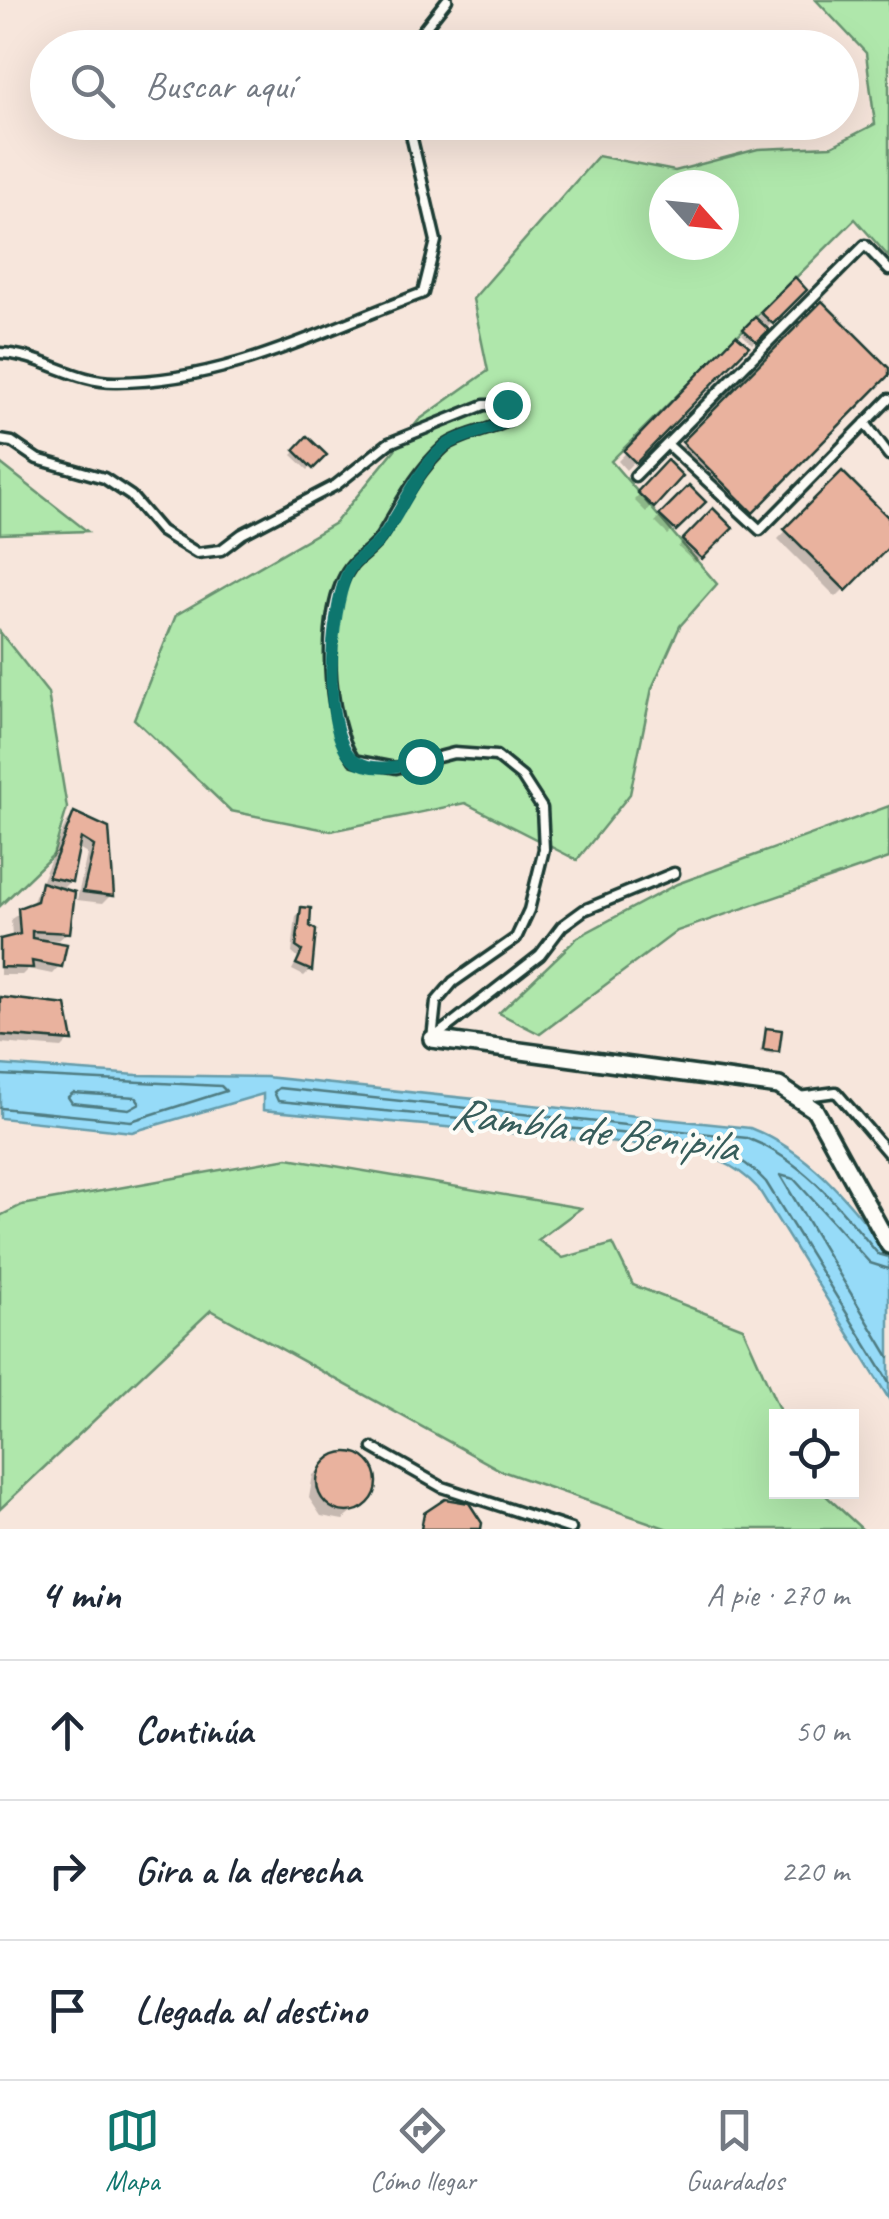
<!DOCTYPE html>
<html lang="es">
<meta charset="utf-8">
<style>
body{margin:0;font-family:Caveat,sans-serif;background:#f6f6f7;color:#1f2937}
.controls{position:absolute;right:30px;bottom:30px;display:grid;overflow:hidden;border-radius:0px;box-shadow:0 10px 40px #0002}
.controls button{width:90px;height:90px;display:grid;place-items:center;padding:0;border:0;border-bottom:2px solid #e0e1e3;background:#fff;color:#1f2937;font:50px sans-serif}
.compass{position:absolute;left:649px;top:170px;width:90px;height:90px;border-radius:50%;background:#fff;box-shadow:0 10px 40px #0002;rotate:117deg}
.stop{position:absolute;width:30px;height:30px;margin:-22px;border:8px solid #0f766e;border-radius:50%;background:#fff}
.stop.end{background:#0f766e;border-color:#fff;box-shadow:0 2px 10px #0008}
.list{margin:0;padding:0;list-style:none}
h2{display:flex;justify-content:space-between;align-items:center;height:130px;margin:0;padding:0 40px;font-size:42px}
h2 small{font-size:32px;font-weight:400;color:#747a83}
.list li{display:grid;grid-template-columns:65px 1fr auto;gap:30px;align-items:center;box-sizing:border-box;height:140px;padding:0 40px;border-top:2px solid #e0e1e3}
.list b{display:block;font-size:38px;white-space:nowrap}
.list em{font-size:32px;font-style:normal;color:#747a83}
.icon{flex:none;width:55px;height:55px;fill:none;stroke:currentColor;stroke-width:2;stroke-linecap:round;stroke-linejoin:round}
.map{position:relative;flex:none;width:889px;height:1529px;overflow:hidden}
.search{position:absolute;background:#fff;box-shadow:0 10px 40px #0002;left:30px;right:30px;top:30px;height:110px;display:flex;align-items:center;gap:25px;box-sizing:border-box;padding:0 35px;border-radius:55px;color:#747a83;font-size:38px}
.sheet{height:550px;background:#fff}
nav{display:flex;justify-content:space-around;align-items:center;box-sizing:border-box;height:140px;border-top:2px solid #e0e1e3;background:#fff;font-size:28px;color:#747a83}
nav a{display:grid;justify-items:center;gap:5px}
nav .on{color:#0f766e}
.map>svg:first-child{display:block}
.green{fill:#afe7ab;stroke:#679270;stroke-width:2.5;fill-rule:evenodd}
.water{fill:#96dbf8;stroke:#669caa;stroke-width:2.5}
.shadow{fill:#0003}
.lines{fill:none;stroke-linecap:round;stroke-linejoin:round}
.shore{stroke:#4f7c82;stroke-width:2.5}
.building{fill:#e9b29e;stroke:#1f3d34;stroke-width:2.5}
.lane-casing{stroke:#1f3d34;stroke-width:15}
.street-casing{stroke:#1f3d34;stroke-width:22}
.lane{stroke:#fdfcf7;stroke-width:8}
.street{stroke:#fdfcf7;stroke-width:15}
.route{stroke:#0f766e;stroke-width:12}
.labels{text-anchor:middle;dominant-baseline:central;stroke-width:8;stroke-linejoin:round;paint-order:stroke}
.water-label{font-size:45px;font-style:italic;fill:#375d5b;stroke:#fdfcf7}
</style>
<div class="map">
<svg width="889" height="1529" viewBox="0 0 889 1529">
<rect width="100%" height="100%" fill="#f7e6dc"/>
<filter id="ink" filterUnits="userSpaceOnUse"><feTurbulence type="fractalNoise" baseFrequency=".01" numOctaves="2"/><feDisplacementMap in="SourceGraphic" scale="20" xChannelSelector="R" yChannelSelector="G"/><feConvolveMatrix kernelMatrix="1 2 1 2 8 2 1 2 1" color-interpolation-filters="sRGB"/></filter>
<g filter="url(#ink)">
<!-- green -->
<path class="green" d="M816,0H889V257L855,219L611,461L717,584L680,626L652,688L630,794L577,860L465,803L331,831L231,811L134,719L176,615L335,523L419,420L488,371L473,299L598,156L675,171L758,149L832,146L875,124L866,53ZM664,185H724V245H664Z
M0,463L87,531L0,534Z
M0,632L48,693L67,808L53,855L0,906Z
M889,806V858L677,931L540,1034L499,1013L578,937L677,884Z
M288,1158L581,1208L538,1240L563,1258L613,1244L633,1285L743,1328L782,1416H776V1492H822L862,1529H668L502,1471L211,1310L0,1509V1216L22,1205Z"/>
<!-- water -->
<path class="water" d="M0,1065L137,1075L266,1077L750,1128C810,1151 850,1203 889,1252V1399L758,1188C734,1162 705,1153 672,1148L263,1110V1094L132,1132L0,1118Z"/>
<!-- shadow -->
<path class="shadow" d="M795,280L803,290L752,344L742,334Z
M822,305L889,372L743,519L676,452Z
M737,339L745,346L626,470L618,461Z
M308,439L323,455L308,470L292,455Z
M668,464L680,476L646,512L634,500Z
M842,474L889,522V544L836,597L778,539Z
M689,488L702,502L668,535L655,522Z
M713,511L730,528L695,563L678,547Z
M74,814L107,829L111,895L103,903L77,900L87,854L77,848L70,881L61,890L68,932L59,940L46,939L60,965L52,974L28,969L22,975H0V941L12,938L11,919L31,906L66,823Z
M302,910L315,941L310,970L304,976L292,970L298,958L292,953L296,916Z
M0,999L70,1040L62,1048L0,1043Z
M766,1031L777,1050L773,1054L760,1052Z
M341,1453L363,1457L376,1476L371,1498L343,1520L321,1516L309,1498L313,1475Z"/>
<g class="lines">
<!-- shore -->
<path class="shore" d="M0,1075L221,1086L226,1091L131,1121L0,1108
M73,1093L136,1097L140,1103L129,1109L72,1103L68,1097Z
M889,1257L878,1254C841,1209 804,1160 747,1138L279,1088L274,1092L278,1101L673,1138C709,1143 741,1154 766,1182L889,1382
M889,1269L870,1263L794,1179L780,1175L889,1357"/>
</g>
<!-- building -->
<path class="building" d="M795,277L807,290L773,324L760,312Z
M822,301L889,368V375L753,513L682,442Z
M755,317L769,330L757,342L743,329Z
M736,335L749,346L636,463L624,451Z
M307,436L327,455L313,469L294,450Z
M667,460L683,476L654,508L637,492Z
M842,471L889,518V547L846,591L784,529Z
M689,485L706,502L676,531L659,515Z
M713,508L733,528L702,559L682,540Z
M74,812L109,828L114,896L83,892L94,846L81,838L72,882L48,877Z
M41,882L75,892L70,933L32,931V938L67,944L62,967L32,961L33,968L0,967V939L20,934L18,908L37,901Z
M301,907L311,908L310,926L316,930L312,971L296,964L302,951L296,947Z
M0,997L66,1005L73,1041L0,1035Z
M766,1028L782,1030L779,1052L763,1050Z
M317 1482a30 30 0 1 1 60 0a30 30 0 1 1-60 0Z
M445,1499L469,1503L482,1523L481,1529H421L424,1513Z"/>
<g class="lines">
<!-- lane casing -->
<g class="lane-casing">
<path id="lane" d="M409,48L447,0
M0,353C41,354 75,383 117,382C227,382 323,330 423,293L436,241L408,122
M865,423L889,455
M0,440L12,442L37,459L104,478L131,496L161,531L197,553L221,550L242,534L336,485L389,443L484,405H507V421C489,431 458,435 444,447C417,471 400,505 382,535C374,549 359,556 350,568C319,609 327,720 354,760L396,768L454,753L496,756L522,777L542,808L544,849L529,910L516,938L453,982L436,1002L432,1039
M667,444L760,530L889,399
M635,476L865,245L889,270
M432,1039L540,955L562,926L584,910L674,873
M799,1097L836,1092L889,1154
M373,1448L442,1487L571,1529"/>
</g>
<!-- street casing -->
<g class="street-casing">
<path id="street" d="M432,1039L779,1086L815,1110L889,1245"/>
</g>
<!-- lane -->
<use href="#lane" class="lane"/>
<!-- street -->
<use href="#street" class="street"/>
</g>
</g>
<g class="lines" filter="url(#ink)">
<!-- route -->
<path class="route" d="M420,761C401,767 370,773 353,759C320,731 331,611 347,574C353,560 369,553 379,541C403,512 414,473 444,447C459,435 489,431 507,421V404"/>
</g>
<g class="labels">
<!-- water labels -->
<g class="water-label">
<text transform="translate(594 1130) rotate(7)">Rambla de Benipila</text>
</g>
</g>
</svg>
<div class="controls">
<button><svg class="icon" aria-label="locate" viewBox="0 0 24 24"><circle cx="12" cy="12" r="6"/><path d="M12 2v4M12 18v4M2 12h4M18 12h4"/></svg></button>
</div>
<svg class="compass" viewBox="-18 -18 36 36"><path d="M0-13l5 13h-10z" fill="#e53935"/><path d="M0 13l5-13h-10z" fill="#747a83"/></svg>
<div class="stop" style="left:420px;top:761px"></div>
<div class="stop end" style="left:507px;top:404px"></div>
<div class="search"><svg class="icon" aria-label="search" viewBox="0 0 24 24"><circle cx="10" cy="10" r="6"/><path d="M15 15l6 6"/></svg>Buscar aquí</div>
</div>
<section class="sheet">
<h2>4 min<small>A pie · 270 m</small></h2>
<ul class="list">
<li><svg class="icon" aria-label="ahead" viewBox="0 0 24 24"><path d="M12 20V5M6 11l6-6 6 6"/></svg><div><b>Continúa</b></div><em>50 m</em></li>
<li><svg class="icon" aria-label="right" viewBox="0 0 24 24"><path d="M7 20v-9h11M14 6l5 5-5 5"/></svg><div><b>Gira a la derecha</b></div><em>220 m</em></li>
<li><svg class="icon" aria-label="arrive" viewBox="0 0 24 24"><path d="M6 21V4h12l-3 4 3 4H6"/></svg><div><b>Llegada al destino</b></div></li>
</ul>
</section>
<nav>
<a class="on"><svg class="icon" aria-label="map" viewBox="0 0 24 24"><path d="M3 6l6-2 6 2 6-2v14l-6 2-6-2-6 2zM9 4v14M15 6v14"/></svg>Mapa</a>
<a><svg class="icon" aria-label="directions" viewBox="0 0 24 24"><path d="M12 3l9 9-9 9-9-9zM9 14v-3h6M13 9l2 2-2 2"/></svg>Cómo llegar</a>
<a><svg class="icon" aria-label="saved" viewBox="0 0 24 24"><path d="M7 4h10v16l-5-4-5 4z"/></svg>Guardados</a>
</nav>
